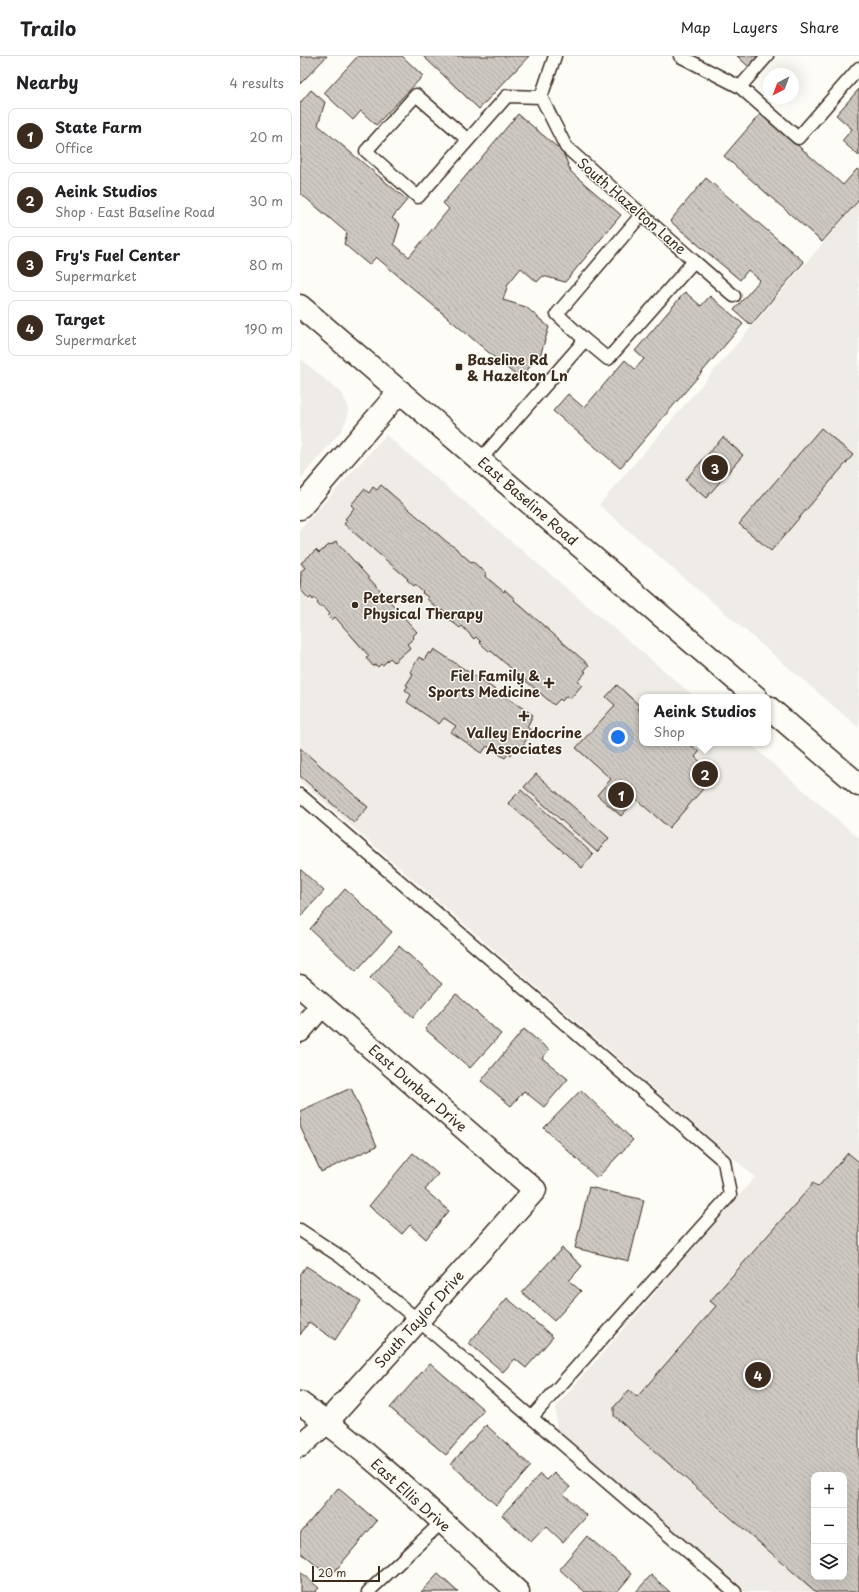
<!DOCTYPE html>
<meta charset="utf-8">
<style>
body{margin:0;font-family:"Playpen Sans",sans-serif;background:#f2f2f2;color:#202124}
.controls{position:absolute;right:12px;bottom:12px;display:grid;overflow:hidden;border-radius:8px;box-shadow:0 4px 16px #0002}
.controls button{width:36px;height:36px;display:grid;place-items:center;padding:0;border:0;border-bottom:1px solid #e0e0e0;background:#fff;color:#202124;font:20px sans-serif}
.compass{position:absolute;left:463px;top:12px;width:36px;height:36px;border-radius:50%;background:#fff;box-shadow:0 4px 16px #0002;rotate:221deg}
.scale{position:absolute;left:12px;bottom:10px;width:68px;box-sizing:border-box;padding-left:4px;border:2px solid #3b2a1e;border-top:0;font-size:11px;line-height:14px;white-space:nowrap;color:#3b2a1e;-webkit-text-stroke:3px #fdfcf7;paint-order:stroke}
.you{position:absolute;left:318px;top:681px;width:14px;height:14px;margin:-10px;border:3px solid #fff;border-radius:50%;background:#1a73e8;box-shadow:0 0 0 6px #1a73e833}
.badge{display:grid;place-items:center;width:26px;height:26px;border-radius:50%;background:#3b2a1e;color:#fff;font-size:13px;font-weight:700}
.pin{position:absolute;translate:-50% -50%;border:2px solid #fff;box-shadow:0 1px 4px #0006}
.popup{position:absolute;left:339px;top:638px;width:132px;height:52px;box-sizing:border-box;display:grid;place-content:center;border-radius:8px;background:#fff;filter:drop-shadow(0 1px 3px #0005);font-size:13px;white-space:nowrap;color:#757577}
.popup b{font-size:15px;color:#202124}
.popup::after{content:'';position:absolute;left:50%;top:100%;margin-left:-8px;border:8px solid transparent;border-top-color:#fff}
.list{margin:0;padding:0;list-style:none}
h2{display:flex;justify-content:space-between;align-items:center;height:52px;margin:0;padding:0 16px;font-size:17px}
h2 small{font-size:13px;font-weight:400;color:#757577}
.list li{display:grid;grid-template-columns:26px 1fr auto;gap:12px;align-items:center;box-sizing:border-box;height:56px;margin:0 8px 8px;padding:0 8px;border:1px solid #e0e0e0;border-radius:8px}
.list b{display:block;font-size:15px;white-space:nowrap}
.list p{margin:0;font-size:13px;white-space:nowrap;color:#757577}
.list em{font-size:13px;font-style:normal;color:#757577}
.icon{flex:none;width:22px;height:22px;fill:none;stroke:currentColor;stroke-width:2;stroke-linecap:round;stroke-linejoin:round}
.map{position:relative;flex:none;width:559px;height:1536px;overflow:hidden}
header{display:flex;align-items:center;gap:24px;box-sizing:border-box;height:56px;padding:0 20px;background:#fff;border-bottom:1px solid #e0e0e0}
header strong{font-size:19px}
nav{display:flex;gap:22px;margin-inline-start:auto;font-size:14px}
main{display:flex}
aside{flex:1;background:#fff}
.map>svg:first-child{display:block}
.built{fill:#efece7;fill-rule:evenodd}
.building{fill:url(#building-back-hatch);stroke:#3b2a1e;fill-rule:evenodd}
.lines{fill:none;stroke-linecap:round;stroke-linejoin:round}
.service-casing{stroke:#3b2a1e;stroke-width:15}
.minor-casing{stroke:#3b2a1e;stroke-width:25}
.primary-casing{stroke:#3b2a1e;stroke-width:25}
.service{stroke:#fdfcf7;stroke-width:12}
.minor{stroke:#fdfcf7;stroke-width:22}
.primary{stroke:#fdfcf7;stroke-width:22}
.poi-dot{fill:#3b2a1e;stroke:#fdfcf7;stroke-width:1.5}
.labels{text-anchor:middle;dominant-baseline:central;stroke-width:3;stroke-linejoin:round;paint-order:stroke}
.street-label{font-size:14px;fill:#3b2a1e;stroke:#fdfcf7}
.poi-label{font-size:14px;font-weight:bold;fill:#3b2a1e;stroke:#fdfcf7;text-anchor:start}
</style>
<header>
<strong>Trailo</strong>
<nav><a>Map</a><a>Layers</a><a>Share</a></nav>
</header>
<main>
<aside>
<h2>Nearby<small>4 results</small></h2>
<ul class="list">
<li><span class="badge">1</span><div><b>State Farm</b><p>Office</p></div><em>20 m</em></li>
<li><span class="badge">2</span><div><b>Aeink Studios</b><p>Shop · East Baseline Road</p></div><em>30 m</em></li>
<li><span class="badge">3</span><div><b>Fry's Fuel Center</b><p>Supermarket</p></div><em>80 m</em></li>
<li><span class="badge">4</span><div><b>Target</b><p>Supermarket</p></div><em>190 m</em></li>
</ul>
</aside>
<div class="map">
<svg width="559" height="1536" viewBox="0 0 559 1536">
<defs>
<pattern id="building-back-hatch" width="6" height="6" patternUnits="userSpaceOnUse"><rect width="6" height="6" fill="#cdc8c2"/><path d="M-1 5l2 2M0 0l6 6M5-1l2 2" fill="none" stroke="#b1aca6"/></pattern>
</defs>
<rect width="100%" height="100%" fill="#fdfcf7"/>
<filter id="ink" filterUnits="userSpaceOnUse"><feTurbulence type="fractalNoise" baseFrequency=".025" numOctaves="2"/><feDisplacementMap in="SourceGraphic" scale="8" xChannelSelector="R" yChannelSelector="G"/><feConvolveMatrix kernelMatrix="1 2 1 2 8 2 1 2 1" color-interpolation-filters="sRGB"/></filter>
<g filter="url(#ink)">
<!-- built -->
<path class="built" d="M559,145V672L299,449Z
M0,302L42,338L48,350V360L41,375L0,423Z
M86,379L395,641H342V687H449L559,782V1536H445L256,1372V1351L455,1121L0,725V473ZM514,1419H544V1521H514Z"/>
<!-- building -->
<path class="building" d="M0,0H27L0,28Z
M58,0H102L123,20L76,69L61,55L53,64L24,37Z
M123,0H229L179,53Z
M437,0H459L449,11Z
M559,33V100L542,85L552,73L536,59Z
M11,34L25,46L18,69L107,144L92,162L100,168L94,188L109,201L149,153L143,147L218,58L263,96L271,116L321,159L265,226L243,220L237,226L221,212L208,228L203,244L226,251L249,271L241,297L220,323L76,201L69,209L44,188L47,177L0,137V47Z
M461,57L543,129L557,113L559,115V144L522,186L424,100Z
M406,122L504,206L451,269L434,254L460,224L448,214L440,224L370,165Z
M385,236L401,250L410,240L443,268L320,412L253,355L268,338L284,352L325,304L335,313L344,303L335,295Z
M521,372L553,399L471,495L439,468Z
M423,381L443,399L406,442L385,424Z
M81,429L147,486L157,493V494L171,506L172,505L187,518L185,520L204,536L205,534L215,543L214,544L289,609L284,615L286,616L278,625L282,629L270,643L266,640L262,645L260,643L254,649L191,595L190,596L180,587L181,586L176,581L174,583L162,570L160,572L145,560L147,558L143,554L141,556L127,543L128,541L122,537L123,536L115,529L114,530L107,524L108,523L44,468L47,464L45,463L54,452L51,449L64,433L69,437L73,431L77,434Z
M36,485L117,576L113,580L114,582L107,588L110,592L94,606L90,602L83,609L81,608L78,611L76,609L73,610L66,602L69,600L35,561L32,564L28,560L30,558L23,550L21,552L17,547L18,546L15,542L13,544L11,541L9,543L0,533L1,518L0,516L5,512L1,507L16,494L19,497L30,488L31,489Z
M134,593L233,659L227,671L232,675L221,692L216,689L210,699L208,698L205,702L187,690L182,697L151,676L156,670L144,662L139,668L107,646L111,639L105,634L108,630L106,629L113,618L110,616L119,601L124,604L129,596L131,598Z
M317,629L341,651L338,653L342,656V687H389L399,696L395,701L415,719L369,772L336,743L321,760L297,739L311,723L276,692L315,649L306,641Z
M0,692L68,751L54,767L0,720Z
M236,718L309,782L297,796L224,731Z
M221,734L293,798L282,812L208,747Z
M0,813L24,835L0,861Z
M45,833L92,876L56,915L10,873Z
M99,890L142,928L113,961L70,922Z
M156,938L201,978L170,1012L125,973Z
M224,973L249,994L242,1002L268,1023L244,1051L224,1035L211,1050L181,1025Z
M51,1032L77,1090L21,1116L0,1070V1055Z
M281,1034L333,1084L297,1122L244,1072Z
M113,1097L138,1118L125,1134L149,1155L126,1183L110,1169L102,1178L69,1150Z
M548,1097L559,1106V1536H516L314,1360V1351L329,1334L337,1341L416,1250L410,1245L512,1129V1126L518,1131ZM514,1419H544V1521H514Z
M289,1131L344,1144L329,1205L275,1192Z
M262,1192L282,1210L269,1225L281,1235L254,1265L222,1236Z
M6,1210L61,1245L35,1284L9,1266L0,1279V1219Z
M207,1242L253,1281L226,1312L215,1303L203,1316L169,1287Z
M130,1307L184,1354L146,1399L90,1352Z
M186,1369L231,1410L196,1449L151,1408Z
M254,1417L270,1431L264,1438L287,1460L263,1486L246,1470L231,1486L202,1459L240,1418L247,1424Z
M38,1432L77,1465L30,1521L0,1496V1477Z
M287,1480L332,1518L317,1536H285L259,1513Z
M0,1516L19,1532L15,1536H0Z
M138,1518L158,1536H121Z
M351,1519L370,1536H336Z"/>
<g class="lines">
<!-- service casing -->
<g class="service-casing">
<path id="service" d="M380,0L440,31L498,82L559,12
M440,31L467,0
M168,84L116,39L66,95L118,141L207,40L241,41
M394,205L434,240
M285,284L257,258L342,158
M180,404L285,284L308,303L394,205L266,91L241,41L255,0
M0,739L424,1105L430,1139L232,1361
M0,1174L41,1201L119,1265L435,1536
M68,1536L142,1466"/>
</g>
<!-- minor casing -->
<g class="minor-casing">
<path id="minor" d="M0,452L100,335
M0,930L235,1134L27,1366L0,1390
M0,975L22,949
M0,1347C79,1402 147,1471 218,1536"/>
</g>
<!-- primary casing -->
<g class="primary-casing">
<path id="primary" d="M0,250L456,641
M468,651L559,729"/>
</g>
<!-- service -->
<use href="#service" class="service"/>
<!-- minor -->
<use href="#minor" class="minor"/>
<!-- primary -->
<use href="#primary" class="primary"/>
</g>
</g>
<!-- markers -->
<g class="poi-dot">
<rect x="155" y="307" width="8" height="8" rx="2"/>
<circle cx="55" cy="549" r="4"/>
<path d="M247 621h4v4h4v4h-4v4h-4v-4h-4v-4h4z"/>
<path d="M222 654h4v4h4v4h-4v4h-4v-4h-4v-4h4z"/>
</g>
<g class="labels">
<!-- street labels -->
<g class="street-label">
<text transform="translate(332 150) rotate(41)">South Hazelton Lane</text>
<text transform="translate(228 445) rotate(41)">East Baseline Road</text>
<text transform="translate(118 1032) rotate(41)">East Dunbar Drive</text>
<text transform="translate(119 1263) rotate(-48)">South Taylor Drive</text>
<text transform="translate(111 1439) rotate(42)">East Ellis Drive</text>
</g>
<!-- poi labels -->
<g class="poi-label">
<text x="167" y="303">Baseline Rd<tspan x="167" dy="16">&amp; Hazelton Ln</tspan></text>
<text x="63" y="541">Petersen<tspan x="63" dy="16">Physical Therapy</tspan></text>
<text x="240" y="619" text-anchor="end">Fiel Family &amp;<tspan x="240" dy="16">Sports Medicine</tspan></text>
<text x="224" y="676" text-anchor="middle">Valley Endocrine<tspan x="224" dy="16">Associates</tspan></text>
</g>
</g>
</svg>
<div class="controls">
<button>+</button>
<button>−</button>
<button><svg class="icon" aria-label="layers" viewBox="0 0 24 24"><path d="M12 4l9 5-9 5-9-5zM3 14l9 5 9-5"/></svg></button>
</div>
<svg class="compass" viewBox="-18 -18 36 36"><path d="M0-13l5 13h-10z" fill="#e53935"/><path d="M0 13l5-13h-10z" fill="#757577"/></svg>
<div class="scale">20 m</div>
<div class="you"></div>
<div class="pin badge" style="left:321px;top:739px">1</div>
<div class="pin badge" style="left:405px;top:718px">2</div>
<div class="popup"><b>Aeink Studios</b>Shop</div>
<div class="pin badge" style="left:415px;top:412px">3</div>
<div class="pin badge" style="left:458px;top:1319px">4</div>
</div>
</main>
